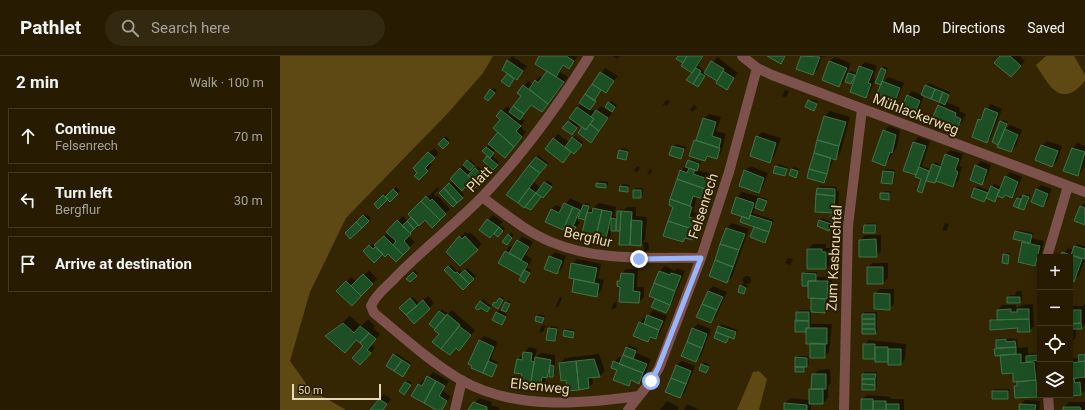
<!DOCTYPE html>
<meta charset="utf-8">
<style>
body{margin:0;font-family:Roboto,sans-serif;background:#332911;color:#f1f3f6}
.controls{position:absolute;right:12px;bottom:12px;display:grid;overflow:hidden;border-radius:0px;box-shadow:0 4px 16px #0002}
.controls button{width:36px;height:36px;display:grid;place-items:center;padding:0;border:0;border-bottom:1px solid #433a24;background:#271c02;color:#f1f3f6;font:20px sans-serif}
.scale{position:absolute;left:12px;bottom:10px;width:89px;box-sizing:border-box;padding-left:4px;border:2px solid #e8d9ba;border-top:0;font-size:11px;line-height:14px;white-space:nowrap;color:#e8d9ba;-webkit-text-stroke:3px #2a1d00;paint-order:stroke}
.stop{position:absolute;width:12px;height:12px;margin:-9px;border:3px solid #97b6fd;border-radius:50%;background:#fff}
.stop.end{background:#97b6fd;border-color:#fff;box-shadow:0 1px 4px #0008}
.list{margin:0;padding:0;list-style:none}
h2{display:flex;justify-content:space-between;align-items:center;height:52px;margin:0;padding:0 16px;font-size:17px}
h2 small{font-size:13px;font-weight:400;color:#a4a199}
.list li{display:grid;grid-template-columns:26px 1fr auto;gap:12px;align-items:center;box-sizing:border-box;height:56px;margin:0 8px 8px;padding:0 8px;border:1px solid #433a24;border-radius:0px}
.list b{display:block;font-size:15px;white-space:nowrap}
.list p{margin:0;font-size:13px;white-space:nowrap;color:#a4a199}
.list em{font-size:13px;font-style:normal;color:#a4a199}
.icon{flex:none;width:22px;height:22px;fill:none;stroke:currentColor;stroke-width:2;stroke-linecap:round;stroke-linejoin:round}
.map{position:relative;flex:none;width:805px;height:354px;overflow:hidden}
header{display:flex;align-items:center;gap:24px;box-sizing:border-box;height:56px;padding:0 20px;background:#271c02;border-bottom:1px solid #433a24}
header strong{font-size:19px}
nav{display:flex;gap:22px;margin-inline-start:auto;font-size:14px}
.search{width:280px;height:36px;background:#332911;display:flex;align-items:center;gap:10px;box-sizing:border-box;padding:0 14px;border-radius:22px;color:#a4a199;font-size:15px}
main{display:flex}
aside{flex:1;background:#271c02}
.map>svg:first-child{display:block}
.green{fill:#5e4914}
.shadow{fill:#0007}
.building{fill:#1d4f24;stroke:#427346}
.lines{fill:none;stroke-linecap:round;stroke-linejoin:round}
.minor{stroke:#7d514c;stroke-width:10}
.route{stroke:#97b6fd;stroke-width:5}
.labels{text-anchor:middle;dominant-baseline:central;stroke-width:4;stroke-linejoin:round;paint-order:stroke}
.street-label{font-size:14px;fill:#e8d9ba;stroke:#2a1d00}
</style>
<header>
<strong>Pathlet</strong>
<div class="search"><svg class="icon" aria-label="search" viewBox="0 0 24 24"><circle cx="10" cy="10" r="6"/><path d="M15 15l6 6"/></svg>Search here</div>
<nav><a>Map</a><a>Directions</a><a>Saved</a></nav>
</header>
<main>
<aside>
<h2>2 min<small>Walk · 100 m</small></h2>
<ul class="list">
<li><svg class="icon" aria-label="ahead" viewBox="0 0 24 24"><path d="M12 20V5M6 11l6-6 6 6"/></svg><div><b>Continue</b><p>Felsenrech</p></div><em>70 m</em></li>
<li><svg class="icon" aria-label="left" viewBox="0 0 24 24"><path d="M17 20v-9H6M10 6l-5 5 5 5"/></svg><div><b>Turn left</b><p>Bergflur</p></div><em>30 m</em></li>
<li><svg class="icon" aria-label="arrive" viewBox="0 0 24 24"><path d="M6 21V4h12l-3 4 3 4H6"/></svg><div><b>Arrive at destination</b></div></li>
</ul>
</aside>
<div class="map">
<svg width="805" height="354" viewBox="0 0 805 354">
<rect width="100%" height="100%" fill="#342603"/>
<!-- green -->
<path class="green" d="M0,0H213L203,17L168,57L66,162L30,236L10,305L30,333L66,354H0Z
M766,0H794L805,19V25C781,53 770,31 756,9Z
M479,315L487,323L479,354H457L473,316Z"/>
<!-- shadow -->
<path class="shadow" d="M232,0L247,10L241,18L236,23L234,22L231,27L223,25L228,17V5Z
M261,0H298L289,12L284,9L280,16L288,21L267,50L262,55L252,48L241,62L245,65L240,70L246,76L229,96L216,93L211,99L219,106L213,112L204,105L209,100L204,95L219,76L221,64L217,60L227,50L232,54L242,40L244,30L248,25L253,28L260,20L263,22L268,14Z
M332,0H340L337,3Z
M399,0H424L418,10L426,17L437,1L458,17L447,32L426,17L418,30L408,23L413,17L402,10L404,7Z
M522,0H546L542,1L538,13L533,18L517,12Z
M722,0H740L745,5L735,15Z
M555,1L571,7L564,25L559,30L550,5Z
M585,6L597,10L593,22L595,23L590,36L586,41L576,22L571,27L566,25L569,17L571,15L577,17L580,11Z
M604,10L608,12L602,27L608,21L624,27L617,44L612,49L602,29V13Z
M325,12L338,20L326,36L322,33L310,52L315,56L321,50L332,57L315,80L299,68L294,76L289,66L292,62H291Z
M648,27L670,36L666,46L680,52L679,55L686,58L683,65L678,70L673,68L669,72L658,50L662,46L644,39L639,53L634,58L628,40L632,35L642,39Z
M213,32L217,34L210,42L205,41Z
M505,34L509,35L506,42L502,40Z
M531,43L538,45L534,54L529,45Z
M386,44L390,45L387,50L383,49Z
M331,45L337,49L332,55L329,47Z
M711,48L722,53L711,81L707,86L699,64Z
M414,49L417,51L413,56L410,54Z
M550,55L570,61L560,98L554,102L544,126L528,121L545,60Z
M429,58L441,61L436,75L446,78L441,97L436,102L429,100L425,104L410,99L424,62Z
M723,64L728,66L724,75L730,69L742,74L736,90L731,95L721,85V66Z
M609,70L620,74L617,91L605,109L604,75Z
M482,76L501,82L494,101L489,106L477,81Z
M278,78L289,86L295,80L303,86L296,95H292L288,101L266,92Z
M166,80L170,84L163,92L159,88Z
M638,81L650,85L642,110L651,113L655,106L662,109L665,99L670,94L683,98L679,110L682,111L678,125L673,130L657,125L655,126L647,124L642,136V122L637,118L625,114L634,86Z
M767,85L782,90L777,105L772,110L762,90Z
M797,87L805,90V107L803,114L798,119L785,114L793,92Z
M395,88L406,91L401,102L390,99Z
M154,92L159,97L149,107L152,109L139,123V117L134,112Z
M342,92L349,94L345,103L340,95Z
M258,99L268,107L254,126L261,132L267,124L273,128L250,153L228,139Z
M190,103L195,108L191,113L193,115L198,110L206,118L191,135L185,130L175,127L174,128L184,139L173,150L160,137L173,125L171,123Z
M411,103L421,106L417,114L435,119L429,137L424,142L417,140L413,156L423,159L416,178L411,183L407,181L403,185L394,150L390,148L401,115Z
M701,105L711,109L706,123L701,127L696,110Z
M498,108L508,111L504,119L495,116Z
M357,110L360,111L359,114L357,116L354,115Z
M470,110L488,117L483,131L479,136L465,115Z
M514,111L520,113L516,120L512,114Z
M370,113L372,114L371,117L367,119Z
M606,113L615,114L614,125L612,127L603,115Z
M730,116L742,121L736,136L732,141L726,139L723,141L718,139L715,144L707,141L704,145L695,133L697,130L710,135L714,128L721,131L725,121Z
M319,125L328,126V129L326,131L317,130Z
M343,128L350,129L347,135L341,130Z
M761,129L772,133L767,145L762,150L757,134Z
M540,130L557,131V135H559L558,151L554,156L538,132Z
M116,131L120,135L110,144L108,142L95,148L106,137L108,139Z
M158,131L159,133L154,138L156,141L157,139L170,153L152,170L145,163L138,168L128,180L135,186L116,205L108,197L84,195L92,188L95,190L123,160L128,166L132,161L129,158Z
M356,132H363V139L360,141L354,134Z
M604,135H611L609,143L601,142Z
M462,136L488,143L483,154L475,151L473,157L494,164L485,186L471,181L475,170L463,160L452,156L457,141Z
M746,138L750,139L746,151L744,153L735,150L738,142L740,140L743,141Z
M290,142L304,149L306,147L310,148L308,156L319,147L336,151L334,160L337,161L340,153L344,154L347,151H356V160L367,161L365,184L363,186H368L369,194L364,196L363,186L360,189L341,174H331L330,181L325,186L307,161L304,163L298,161L297,165L300,166L292,177L271,153L276,149L283,152Z
M805,147V168L801,151Z
M86,158L91,162L71,182L66,177Z
M554,158H562V162L560,164L551,160Z
M213,159L223,166L220,169L225,172L218,180L214,177L210,181L200,173Z
M542,162L552,166L548,173L540,164Z
M452,167L469,173L452,221L447,226L430,220L447,172Z
M587,167L597,168V174L595,176L585,169Z
M665,167L669,168L666,175L662,174Z
M738,174L754,177L752,182L764,185L760,204L755,209L739,205L744,185L735,176Z
M185,176L188,178L190,176L202,188L180,209L168,196Z
M231,176L234,179L229,185V179Z
M585,179H601V195L596,200L580,184Z
M242,180L253,186L246,199L252,203L247,212L251,214L246,223L242,219L219,206L226,195L230,190L233,192Z
M533,188H546V192H551V208L546,212L528,193Z
M797,188L805,190V202L799,220L794,224L790,223V201H782L788,192L794,194Z
M275,196L286,200L282,212L277,217L270,201Z
M726,197H731L727,207L724,199Z
M508,202L513,203L510,209L505,207Z
M297,203L321,208L318,223L324,224L321,235L316,240L295,222L292,208Z
M593,207H608V222L603,227L588,211Z
M171,209L178,216L180,214L183,217L187,212L196,220L183,233L165,214Z
M385,210L395,215L397,212L405,215L394,243L386,256L375,243L376,242L370,240L380,215Z
M346,213H358L357,231H364V241L359,246L338,225L341,222L342,217Z
M89,214L97,223L72,249L57,235L71,221L77,226Z
M135,214L138,217L130,225L128,223Z
M525,216H537V221H552L549,251L544,256L531,255V268H552L549,296L544,301L531,286L527,273L517,256L520,254H532V241L529,228L523,218Z
M463 224a4 4 0 1 1 8 0a4 4 0 1 1-8 0Z
M464,227L468,230L464,237L461,230Z
M433,230L447,236L436,261L431,266L428,235Z
M600,233H614V248L609,253L595,238Z
M737,235H742V244L740,246L728,241L730,239H735Z
M148,240L154,247L134,266L121,252L133,241L139,248Z
M222,240L224,242L220,250L218,252L213,249Z
M280,241L282,242L279,250L275,252Z
M203,243L211,250L209,253L201,246Z
M228,244L231,246L226,255V247Z
M334,246H337L336,252L331,254Z
M753,248L754,270L749,275L711,265L718,260V254L722,249H736V252L742,249Z
M805,248V268L801,272H796V282L790,287V250H803Z
M162,253L168,258L172,254L195,274L184,288L160,278L150,268Z
M219,254L227,258L222,267L216,257Z
M373,254L387,260L380,277L376,282L371,281L368,285L360,267L364,262L367,263Z
M585,256H597V275L595,277L583,258Z
M259,258L265,260L262,266L257,260Z
M70,260L81,270L88,263L95,270L93,272L100,278L91,288L95,292L85,303L84,290L77,283L46,280Z
M418,268L431,273L421,300L416,305L402,299L413,272Z
M441,268L458,274L456,280L453,282L450,280L446,286L435,282Z
M262,269L265,270L264,275L259,277Z
M271,270L278,271L277,282L275,284L269,273Z
M287,273L295,274L292,281L285,275Z
M204,280L218,286L211,303L218,306L211,320L199,285Z
M719,282L737,283L738,292L748,291V298L760,297V336L757,340L735,330L738,327V325L734,316L723,298L716,299L717,285Z
M589,284L626,288L625,303L621,308L596,302L584,289Z
M349,289L358,293L356,297L371,303L364,322L359,327L353,324L348,329L334,306L339,301L342,302Z
M249,291L257,293L255,302L261,297L275,299V318L272,320L270,318L266,320L265,328L260,333L241,330L243,318L238,304Z
M116,297L131,307L125,317L114,299Z
M801,297H805V334L801,338L790,339V303L799,302Z
M319,298L325,315L320,320L312,321L313,327L308,332L287,323L280,307L285,302Z
M518,300H528L529,308L524,315H516V302Z
M402,305L415,310L405,336L400,341L397,309Z
M424,306L430,309L426,316L420,313Z
M550,313L551,327L548,330V342L543,347H531V354H505V347L510,342L530,344V334L532,331L533,319L538,314Z
M153,316L169,325L163,335L171,340L161,354H158L132,340L139,328L144,323L146,325Z
M585,316H597V330L595,333L583,318Z
M128,324L132,327L126,336L120,335Z
M715,333H730L729,340L727,342H713V335Z
M104,338L111,343L103,354H92Z
M587,339L611,341V343H624V354H582V343Z
M199,342L212,346L211,349L220,352L219,354H189Z
M745,344L760,345L759,354H740V349Z
M387,345L399,351L398,354H380Z
M789,346H805V354H784V351Z
M407,348L420,354H404Z"/>
<!-- building -->
<path class="building" d="M259,0H286L294,5L289,13L283,9L276,21L255,8Z
M398,0H407L403,7L396,3Z
M407,0H423L412,17L401,10Z
M487,0H505L501,8Z
M521,0L540,1L533,19L516,13Z
M720,0H730L741,10L731,21L714,7Z
M227,4L243,15L237,24L222,14Z
M431,5L444,13L437,25L424,17Z
M549,5L567,12L559,31L542,24Z
M579,10L593,15L588,27L591,28L586,42L570,36Z
M416,12L421,15L413,28L406,24Z
M601,12L606,14L601,29L595,27Z
M267,15L284,26L268,48L249,33L255,24L258,27Z
M443,15L454,22L447,34L436,27Z
M320,16L334,25L326,37L312,28Z
M420,17L425,20L418,31L413,28Z
M568,17L575,19L571,28L565,26Z
M227,18L234,23L229,31L221,25Z
M602,25L620,32L613,50L595,43Z
M312,28L321,34L314,45L305,38Z
M243,29L268,48L262,56L251,49L244,58L233,50L241,40L237,37Z
M645,29L655,33L651,43L641,39Z
M210,33L215,37L208,45L204,42Z
M655,33L663,36L659,46L651,43Z
M663,36L669,39L665,49L659,46Z
M305,38L316,45L310,54L299,47Z
M627,39L640,45L634,59L621,54Z
M528,44L537,48L534,55L525,51Z
M328,46L335,51L332,56L325,51Z
M658,49L676,57L675,60L681,63L678,71L671,69L669,73L651,65Z
M233,50L244,58L240,64L229,56Z
M297,51L314,63L306,74L289,62Z
M705,52L718,57L707,87L692,81L698,63L701,64Z
M221,54L241,70L236,75L242,81L234,91L213,72L220,64L216,60Z
M316,54L328,62L319,75L310,68L314,63L311,61Z
M544,60L566,66L559,90L537,84Z
M423,62L436,66L432,80L441,83L439,92L416,84Z
M288,65L297,72L292,79L282,72Z
M720,65L727,68L718,89L712,86Z
M310,68L319,75L311,87L298,77L302,71L306,74Z
M725,73L738,79L731,96L717,91Z
M603,74L616,79L612,97L610,96L605,110L592,105Z
M218,76L234,91L225,102L208,88Z
M476,80L496,87L490,107L470,100Z
M292,81L302,89L294,98L285,91Z
M164,82L169,87L163,93L158,88Z
M273,82L291,96L283,107L265,93Z
M414,84L440,92L437,103L427,100L425,105L409,100Z
M537,84L559,90L556,104L534,97Z
M633,86L646,90L636,119L623,115Z
M761,89L778,95L772,111L755,104Z
M392,90L404,93L401,103L389,99Z
M206,91L214,97L210,102L202,95Z
M792,92L805,96L798,120L783,115Z
M339,94L348,96L346,104L337,102Z
M148,96L155,102L145,112L148,115L139,124L134,120L137,117L133,112Z
M534,97L551,102L547,118L529,113Z
M665,98L679,103L675,114L678,116L673,131L656,125Z
M207,100L218,109L213,114L203,105Z
M256,101L267,109L260,117L249,109Z
M187,104L194,110L190,115L183,109Z
M408,104L419,108L417,115L405,111Z
M652,108L661,111L655,127L646,125Z
M249,109L260,117L238,147L226,139Z
M695,109L707,114L702,129L690,124Z
M495,110L507,113L505,120L493,117Z
M639,111L649,115L642,137L637,135L641,123L635,121Z
M180,112L198,129L191,136L185,131L182,135L170,123Z
M195,112L205,121L198,129L188,119Z
M409,112L415,114L413,118L431,124L428,134L397,123L400,114L407,117Z
M511,113L518,115L516,122L509,119Z
M529,113L547,118L544,127L527,122Z
M464,114L484,122L479,137L459,130Z
M603,115L614,116L612,128L601,127Z
M725,120L738,126L732,142L725,139L723,142L717,140Z
M397,123L428,134L424,143L413,140L410,150L390,143Z
M264,126L272,131L263,142L256,137Z
M169,127L183,142L177,147L164,132Z
M316,127L326,128V132L316,131Z
M340,130L348,131V136L339,135Z
M711,130L719,134L715,146L706,142Z
M164,132L177,147L173,151L159,137Z
M249,132L256,137L244,152L238,147Z
M537,132L555,133V140L536,138Z
M694,132L708,137L704,146L691,141Z
M113,133L118,138L110,146L105,141Z
M756,133L768,138L763,151L751,146Z
M353,134H361V142H353Z
M256,137L261,141L251,154L245,151Z
M600,137H609V144L600,143Z
M536,138L555,140L554,157L535,156Z
M103,139L108,143L98,153L94,148Z
M743,139L749,141L744,154L738,152Z
M146,140L150,145L152,143L166,158L160,164L141,145Z
M456,141L474,147L469,163L451,157Z
M478,142L487,145L483,155L475,152Z
M737,142L741,143L738,152L733,150Z
M390,143L412,151L409,161L419,164L415,174L388,165L393,151L389,149Z
M141,145L160,164L152,172L145,164L139,170L128,158Z
M284,147L293,151L283,174L265,166L271,153L279,157Z
M303,149L309,150L305,164L298,162Z
M800,150L805,152V169L794,165Z
M293,151L300,154L293,170L296,171L292,178L283,174Z
M313,152L322,154L315,185L301,182L307,156L312,157Z
M322,154L332,156L325,187L315,185Z
M337,155H341L340,175H336Z
M341,155L352,156L350,189H339Z
M83,159L89,165L82,172L76,166Z
M470,159L492,166L489,176L460,166L462,160L469,163Z
M560,159V165H551L550,160Z
M131,161L138,169L134,173L127,165Z
M331,162L336,163V175H331Z
M207,163L219,171L210,182L199,174Z
M117,164L131,178L124,185L130,192L123,199L113,189L116,185L106,176Z
M351,164L362,165L361,190L350,189Z
M539,164L551,168L549,175L537,170Z
M127,165L134,173L130,177L122,170Z
M388,165L415,174L412,184L405,182L403,186L383,180Z
M76,166L82,172L70,183L65,177Z
M584,169H596L595,177H583Z
M219,171L223,175L218,181L214,178Z
M474,171L489,176L485,187L470,181Z
M446,172L465,178L459,194L440,188Z
M735,175L752,179L750,187L733,183Z
M228,178L232,182L227,189L222,186Z
M104,180L123,199L116,206L108,198L105,201L94,189Z
M179,180L182,183L185,180L198,194L180,210L166,196Z
M596,183L597,201H579V184Z
M237,184L249,191L241,204L229,197Z
M742,186L760,190L755,210L738,206Z
M440,188L459,194L453,211L435,204Z
M89,189L93,193L95,191L103,198L94,207L83,195Z
M794,190L805,193V203L791,199Z
M527,193H542V196H546V213H527Z
M225,195L248,208L241,220L218,207Z
M782,196L802,203L794,226L790,224V201H781Z
M723,198L729,199L728,208L722,207Z
M269,200L282,205L277,218L264,213Z
M435,204L453,211L447,227L429,220Z
M291,207L317,212L314,227L289,222Z
M168,210L175,217L177,216L189,228L183,234L164,214Z
M587,211H603V228H587Z
M185,214L194,223L189,228L180,218Z
M244,214L250,217L244,227L239,224Z
M379,215L390,219L391,217L401,220L395,235L374,227Z
M133,216L137,220L130,226L126,223Z
M341,217L354,218L353,235L360,236L359,247L339,246L340,231L337,230V225H340Z
M522,217L536,218V225H528V230H522Z
M83,218L93,228L81,240L71,230Z
M294,223L319,228L317,241L292,236Z
M66,225L81,240L72,250L56,235Z
M528,225H548L547,243L528,242Z
M374,227L395,235L390,249L369,240Z
M460,229L466,232L464,238L458,236Z
M428,235L443,241L437,254L422,248Z
M594,237L610,238V254L594,253Z
M727,241H740V247H727Z
M130,242L137,250L126,259L119,252Z
M219,242L223,244L218,253L212,249L214,246L216,247Z
M531,242L545,243V257L531,256Z
M375,243L390,249L386,257L371,251Z
M143,244L150,253L134,268L126,259Z
M200,245L210,252L207,256L201,252L198,254L195,252Z
M225,246L230,248L226,256L221,254Z
M422,248L437,254L431,267L416,261Z
M731,253V256H737V253H749V263L717,264V254Z
M790,254H801V267L790,268Z
M159,255L166,260L155,273L149,268Z
M216,256L226,261L222,269L212,264Z
M516,256H529V265H516Z
M167,258L180,269L161,293L152,286L159,278L154,274Z
M582,258H595V263H582Z
M367,259L383,265L379,274L364,268Z
M256,260L264,262L262,267L255,265Z
M582,263H595V268H582Z
M749,263L750,276H737L738,272L710,274V264Z
M515,264L529,265V272H526V276H515Z
M359,266L379,274L376,283L370,281L368,286L353,280Z
M63,267L74,277L80,270L89,277L80,287L76,284L65,297L45,280Z
M801,267L802,273H791L792,288H790V268Z
M582,268H595V273H582Z
M179,270L191,279L179,295L176,292L170,299L161,293Z
M438,270L456,276L454,283L436,276Z
M268,272L277,273L275,285L266,284Z
M412,272L427,278L422,292L407,286Z
M526,272H547V288H526Z
M582,273H595L596,278H582Z
M284,274L294,276L293,282L283,280Z
M436,276L449,281L446,287L434,282Z
M89,277L96,283L87,294L91,297L80,309L72,302L83,290L80,287Z
M726,283V286L735,285L736,291L716,292V284Z
M199,284L214,291L203,317L191,312L192,310L188,308Z
M407,286L422,292L416,306L401,300Z
M530,287L545,288V302H530Z
M583,288H595V303H583Z
M346,291L356,295L353,303L343,299Z
M595,291H608V306H595Z
M736,291V298L715,300L714,293Z
M608,293H621V309H608Z
M243,296L252,297L251,305L254,306L250,332L240,330L242,318L234,317L237,303L242,304Z
M113,298L122,304L114,315L106,310Z
M741,298V307L754,306L756,324L733,326V317L722,318L720,299Z
M805,298V305L799,306L798,299Z
M343,299L367,308L363,317L339,308Z
M758,299L759,304L746,306V300Z
M255,301L271,304L267,322L262,321L260,334L250,332Z
M515,301L527,302V311H515Z
M314,303L320,321L308,322L309,332L299,334L296,305Z
M122,304L130,309L123,321L114,315Z
M208,305L217,309L212,321L203,317Z
M296,305L299,334L287,335L286,324L281,325L279,307Z
M333,305L363,317L359,328L351,324L349,330L333,324L337,314L331,312Z
M805,305V321L790,323V307Z
M421,308L429,311L426,317L419,314Z
M270,309L274,310L273,321H269Z
M396,309L411,315L406,328L391,322Z
M515,311H524V316H515Z
M532,318H546V333H531Z
M582,318H596L595,323H582Z
M147,320L156,325L144,347L131,340L138,328L142,330Z
M391,322L406,328L400,342L385,336Z
M582,323H595V329L582,328Z
M790,323H794L795,327L800,326L801,339L782,341V339H790Z
M756,324L757,341L735,342L734,330H737V326Z
M156,325L165,330L159,340L167,345L162,354H156L144,347Z
M125,326L131,329L124,339L119,335Z
M582,328L595,329V334H582Z
M529,333H543V348H529Z
M712,335H728V343H712Z
M99,343L107,348L103,354H90Z
M581,343H593V354H581Z
M593,345H606V354H593Z
M193,346L207,351V354H188Z
M504,347L527,349V354H504Z
M606,348H619V354H606Z
M739,348L756,349L755,354H739Z
M783,351H800L801,354H783Z"/>
<g class="lines">
<!-- minor -->
<path class="minor" d="M309,0C278,50 244,97 203,140C174,170 140,195 112,225C104,233 95,240 91,250L94,257C122,280 149,305 181,324C234,354 301,348 359,340
M462,0L477,12L492,19L805,136
M202,141C224,157 245,175 271,186C319,206 370,201 421,202
M767,201L788,130
M768,339L769,354
M175,354L182,324
M348,354L371,325L379,312L421,202L449,116L477,12
M564,354L568,170L582,53"/>
</g>
<g class="lines">
<!-- route -->
<path class="route" d="M359,203L421,202L378,312L371,325"/>
</g>
<g class="labels">
<!-- street labels -->
<g class="street-label">
<text transform="translate(636 58) rotate(21)">Mühlackerweg</text>
<text transform="translate(199 123) rotate(-46)">Platt</text>
<text transform="translate(423 150) rotate(-72)">Felsenrech</text>
<text transform="translate(308 181) rotate(13)">Bergflur</text>
<text transform="translate(554 202) rotate(-87)">Zum Kasbruchtal</text>
<text transform="translate(260 330) rotate(6)">Elsenweg</text>
</g>
</g>
</svg>
<div class="controls">
<button>+</button>
<button>−</button>
<button><svg class="icon" aria-label="locate" viewBox="0 0 24 24"><circle cx="12" cy="12" r="6"/><path d="M12 2v4M12 18v4M2 12h4M18 12h4"/></svg></button>
<button><svg class="icon" aria-label="layers" viewBox="0 0 24 24"><path d="M12 4l9 5-9 5-9-5zM3 14l9 5 9-5"/></svg></button>
</div>
<div class="scale">50 m</div>
<div class="stop" style="left:371px;top:325px"></div>
<div class="stop end" style="left:359px;top:203px"></div>
</div>
</main>
